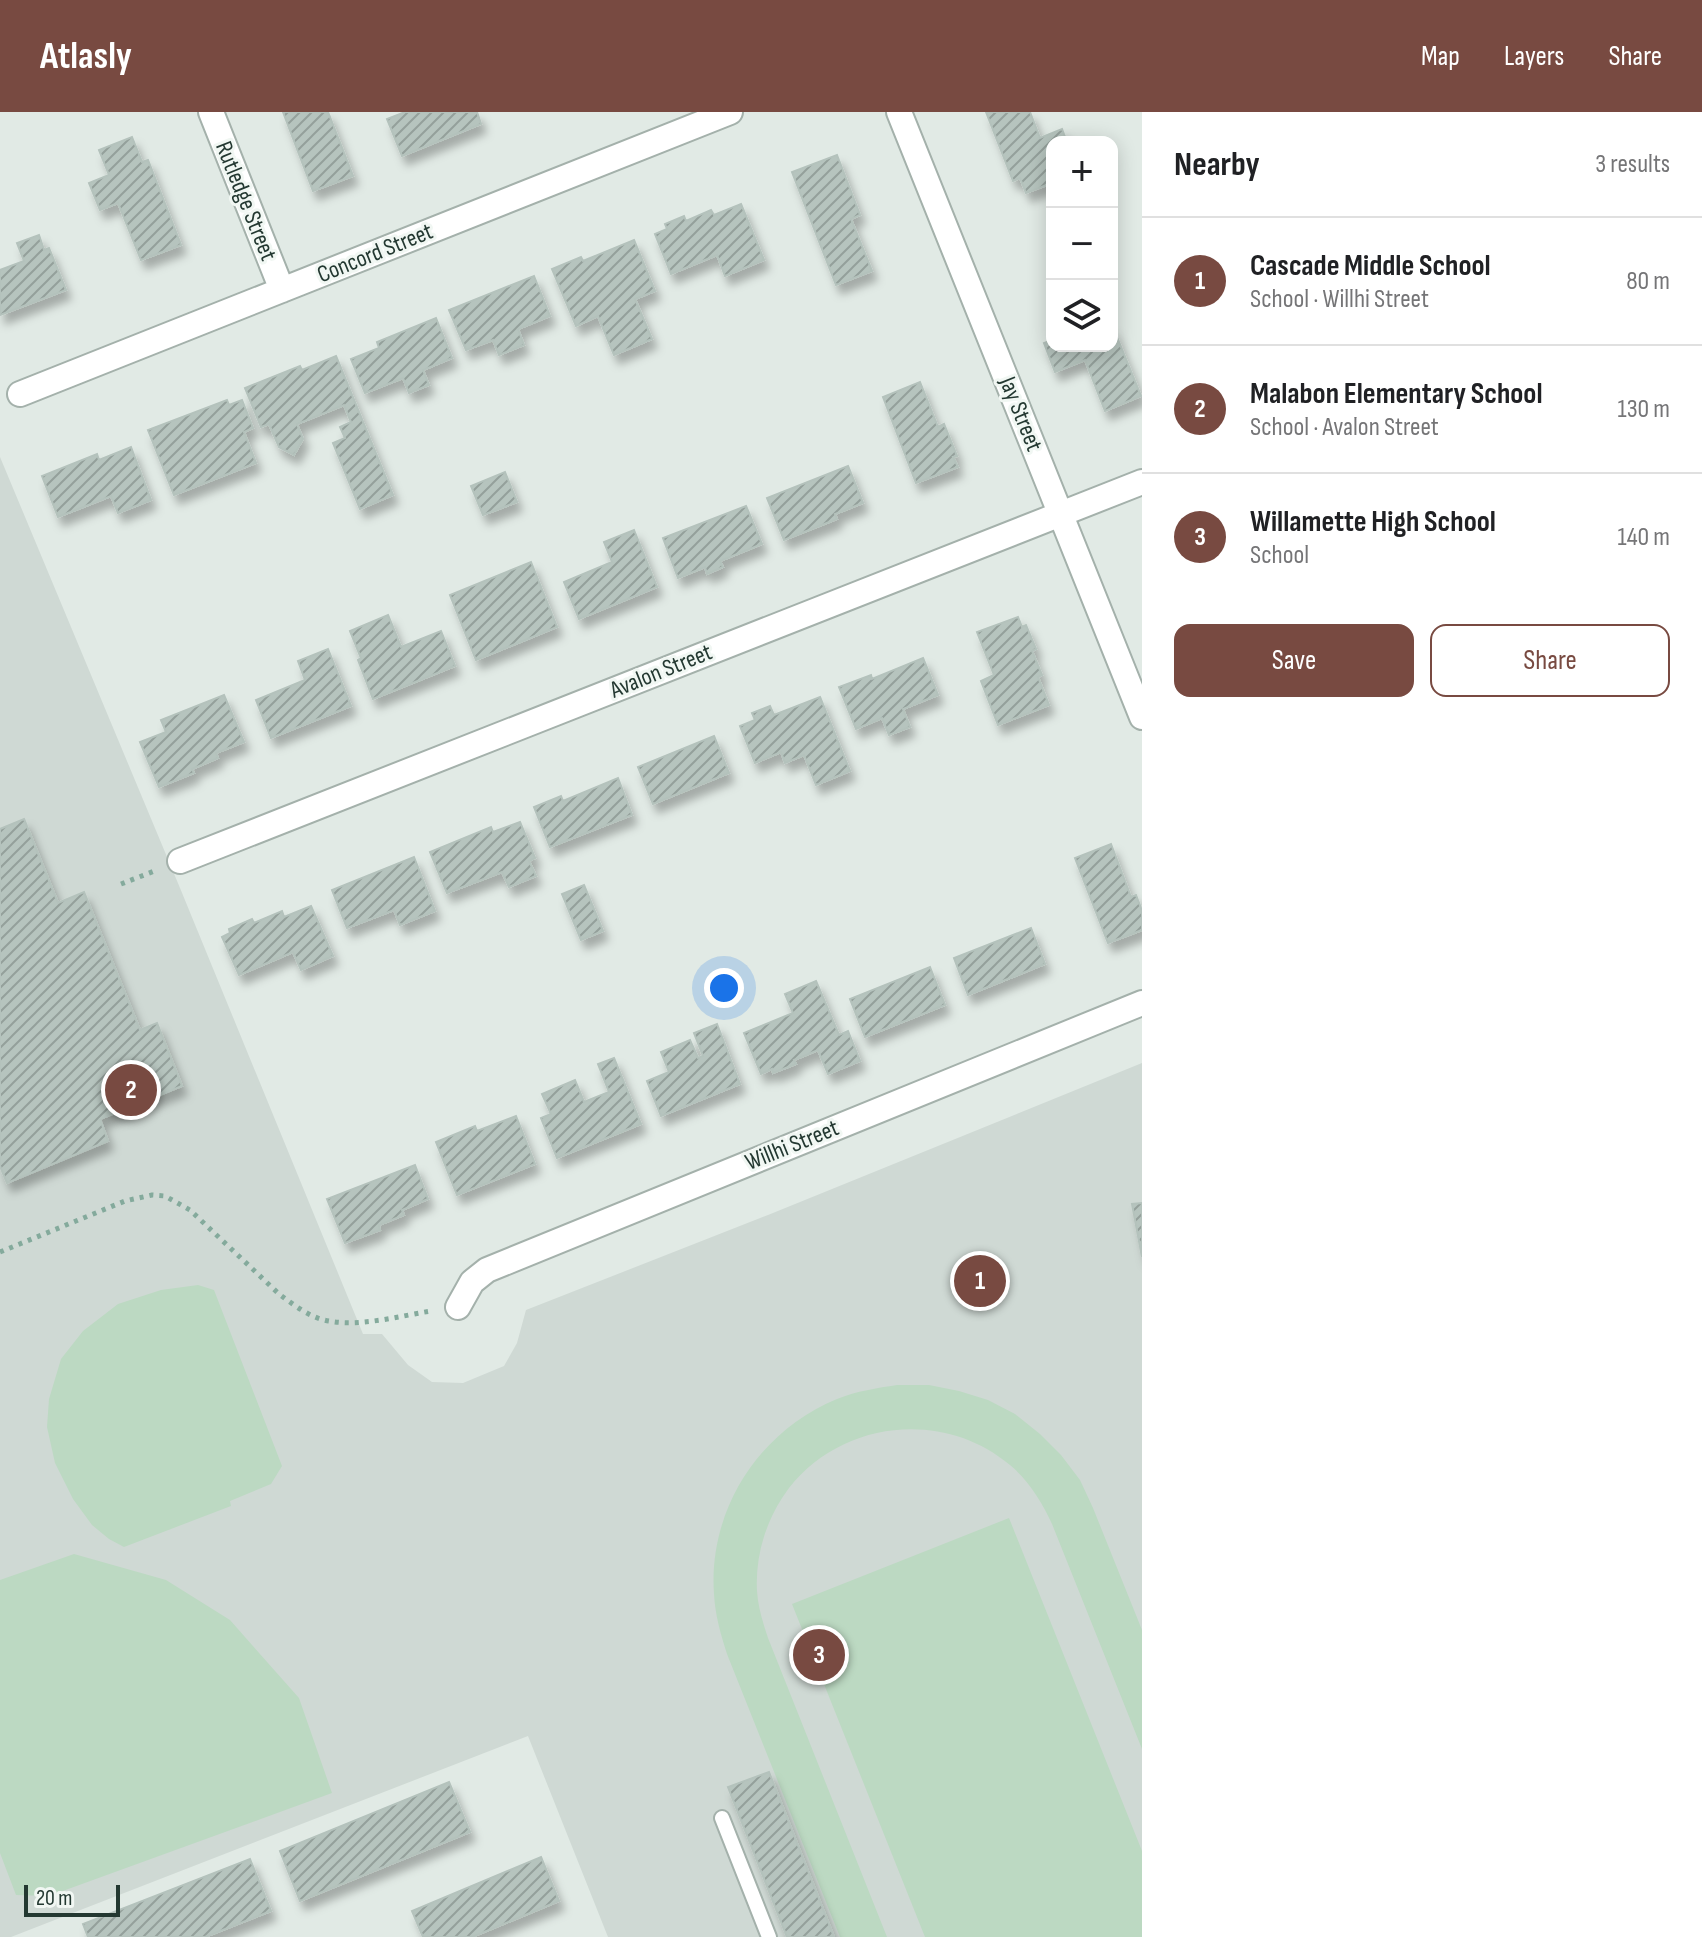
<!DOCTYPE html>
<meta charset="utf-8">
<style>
body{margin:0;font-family:"Sofia Sans Condensed",sans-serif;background:#f6f6f6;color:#202124}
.controls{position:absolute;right:24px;top:24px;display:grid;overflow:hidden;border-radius:16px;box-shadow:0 4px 20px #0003}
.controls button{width:72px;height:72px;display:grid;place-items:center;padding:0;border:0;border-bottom:2px solid #e0e0e0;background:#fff;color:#202124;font:40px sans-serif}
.scale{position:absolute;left:24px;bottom:20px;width:96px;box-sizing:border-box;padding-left:8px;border:4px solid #233831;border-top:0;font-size:22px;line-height:28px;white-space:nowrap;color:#233831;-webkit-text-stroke:6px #f1f7f3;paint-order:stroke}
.you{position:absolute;left:724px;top:876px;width:28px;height:28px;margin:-20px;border:6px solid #fff;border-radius:50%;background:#1a73e8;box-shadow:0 0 0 12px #1a73e833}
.badge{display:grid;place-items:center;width:52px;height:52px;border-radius:50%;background:#784a41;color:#fff;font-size:26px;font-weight:700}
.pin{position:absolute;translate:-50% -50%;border:4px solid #fff;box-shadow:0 2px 8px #0006}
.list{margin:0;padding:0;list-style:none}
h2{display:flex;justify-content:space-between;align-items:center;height:104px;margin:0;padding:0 32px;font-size:34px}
h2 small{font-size:26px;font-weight:400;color:#757577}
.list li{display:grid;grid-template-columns:52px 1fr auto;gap:24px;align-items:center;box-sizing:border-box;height:128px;padding:0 32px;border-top:2px solid #e0e0e0}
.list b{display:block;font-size:30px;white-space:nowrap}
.list p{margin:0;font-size:26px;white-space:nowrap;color:#757577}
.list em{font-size:26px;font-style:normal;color:#757577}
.actions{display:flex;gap:16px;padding:24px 32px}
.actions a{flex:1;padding:18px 0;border:2px solid #784a41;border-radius:16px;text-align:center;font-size:28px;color:#784a41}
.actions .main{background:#784a41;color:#fff}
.icon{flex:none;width:44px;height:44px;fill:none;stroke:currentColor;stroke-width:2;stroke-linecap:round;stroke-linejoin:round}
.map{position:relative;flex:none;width:1142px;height:1825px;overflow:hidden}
header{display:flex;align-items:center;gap:48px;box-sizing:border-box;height:112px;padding:0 40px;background:#784a41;color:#fff}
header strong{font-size:38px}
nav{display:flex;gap:44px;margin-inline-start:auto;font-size:28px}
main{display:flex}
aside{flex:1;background:#fff}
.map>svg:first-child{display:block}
.built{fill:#cfd9d4}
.green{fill:#bcd9c2}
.building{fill:url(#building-hatch);stroke:#b4c2bc;stroke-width:2;filter:url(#shadow)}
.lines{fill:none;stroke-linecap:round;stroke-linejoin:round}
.service-casing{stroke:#a4b1ab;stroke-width:18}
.minor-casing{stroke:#a4b1ab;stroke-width:28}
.path{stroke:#84aa9c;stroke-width:5;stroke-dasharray:4 6;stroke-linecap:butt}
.service{stroke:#fff;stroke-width:14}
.minor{stroke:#fff;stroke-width:24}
.labels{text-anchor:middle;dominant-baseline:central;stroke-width:6;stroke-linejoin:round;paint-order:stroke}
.street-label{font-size:24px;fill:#233831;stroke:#f1f7f3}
</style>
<header>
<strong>Atlasly</strong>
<nav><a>Map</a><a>Layers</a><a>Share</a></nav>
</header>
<main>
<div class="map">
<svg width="1142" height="1825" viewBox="0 0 1142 1825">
<defs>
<pattern id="building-hatch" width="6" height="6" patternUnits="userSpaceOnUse" patternTransform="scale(2)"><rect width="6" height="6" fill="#b6c4be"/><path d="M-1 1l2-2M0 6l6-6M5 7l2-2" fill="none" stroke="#94a09b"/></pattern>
<filter id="shadow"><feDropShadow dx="5" dy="9" stdDeviation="4" flood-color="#0004"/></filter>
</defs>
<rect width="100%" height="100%" fill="#e1eae5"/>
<!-- built -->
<path class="built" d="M0,345L180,776L363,1222H382L408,1253L432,1270L463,1271L504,1254L517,1231L526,1198L768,1103L1142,951V1825H608L528,1624L11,1825H0Z"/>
<!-- green -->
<path class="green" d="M198,1173L214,1178L282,1354L271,1372L230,1389L231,1394L124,1435L109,1427L92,1413L73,1387L55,1351L47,1315L49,1287L61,1247L83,1219L118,1192L161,1178Z
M897,1273H929L959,1279L988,1288L1015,1302L1040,1322L1061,1343L1080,1368L1093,1396L1142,1518V1637L1052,1412C1042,1390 1029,1369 1010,1353C944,1297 842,1308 789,1376C767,1405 755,1442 757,1479C758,1495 763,1511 768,1526L887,1825H840L727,1542C721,1523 715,1503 714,1482C708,1398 759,1319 837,1287C857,1279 877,1276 897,1273Z
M1009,1406L1142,1739V1825H925L792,1492Z
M74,1442L166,1468L230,1508L299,1586L332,1681L49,1784L16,1783L0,1741V1468Z"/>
<!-- building -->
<path class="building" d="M283,0H328L353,64L313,79Z
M405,0H477L481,12L402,44L387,7Z
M986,0H1030L1040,26L1062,17L1067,30H1052V50L1048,52L1052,62V71L1026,81L1020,66L1013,69Z
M132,25L142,50L148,48L181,133L141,148L118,91L100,98L89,71L109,63L99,38Z
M837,43L860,103L851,107L872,159L836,173L792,60Z
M741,92L764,148L725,164L717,143L671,162L655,122L667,117L665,112L684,104L686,109L711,98L714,103Z
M39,123L44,138L49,136L66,178L0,203V158L24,149L17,131Z
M634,128L655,179L635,187L652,227L614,243L598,204L576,214L552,157L581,145L583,149Z
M534,164L550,204L518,217L524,233L499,243L493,228L466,238L449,198Z
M436,206L452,246L423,258L429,273L409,281L403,266L365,281L351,247L379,236L377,230Z
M1112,213L1141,284L1105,299L1085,248L1055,260L1044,231L1052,228V234H1112Z
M336,244L393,383L360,397L333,331L345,326L340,315L351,310L344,293L297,312L303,327L294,343L279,335L269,312L261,315L245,276L300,254L302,258Z
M920,270L938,315L944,312L957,344L953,345L958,355L916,371L883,285Z
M227,288L229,293L242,288L253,316L244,320L256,351L174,383L148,318Z
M131,335L151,388L118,401L111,384L58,405L42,364L97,342L99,348Z
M848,354L863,391L835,402L837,407L784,428L767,386Z
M505,360L517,390L483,403L471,374Z
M746,394L762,432L720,449L723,455L707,462L705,455L678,466L663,426Z
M634,418L657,475L579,507L564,470L612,450L604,430Z
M531,450L557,515L476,548L450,483Z
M388,503L401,535L441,519L455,554L373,587L358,548L361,546L350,519Z
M1018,505L1022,515L1026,513L1036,537L1032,539L1042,563L1038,565L1049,593L998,613L981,569L994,563L977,520Z
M328,537L351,594L271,626L256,588L305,568L298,549Z
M923,546L938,583L903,597L910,615L889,623L882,606L856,617L839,575L871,563L872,567Z
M224,583L244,630L216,641L218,646L192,657L194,661L159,675L140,630L166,620L161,608Z
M820,585L850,659L816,673L804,643L785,651L781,640L755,651L740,614L755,608L752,601L770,594L774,603Z
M714,624L729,661L653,692L638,655Z
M618,666L632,703L550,735L534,695L561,684L563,689Z
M24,707L58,791L84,780L140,918L157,911L182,974L100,1007L108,1029L7,1071L0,1054V717Z
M520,710L535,746L529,749L536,764L509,775L502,760L447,781L430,740L491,715L493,720Z
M1111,732L1131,785L1136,783L1142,799V818L1108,831L1075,746Z
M414,745L435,799L400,813L394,798L347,816L332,778Z
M584,773L603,819L581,828L562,782Z
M311,794L333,844L301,858L293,840L239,863L222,825L230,821L229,817L252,807L254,811L282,799L284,805Z
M1031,816L1045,852L968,883L954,846Z
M930,855L945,893L865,925L850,887Z
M816,869L839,923L848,919L860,949L828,962L818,938L794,948L796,952L773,961L772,957L761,962L744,921L793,901L785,882Z
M717,912L740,972L661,1004L647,969L669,960L661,940L690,928L698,946L703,944L694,921Z
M614,946L641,1012L557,1046L541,1006L551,1002L542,982L575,968L584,990L609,980L598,952Z
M516,1004L535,1052L457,1083L436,1030L475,1014L477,1019Z
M415,1053L428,1087L402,1098L404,1103L379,1113L380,1118L345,1131L327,1087Z
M1142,1091V1145L1132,1092Z
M769,1660L834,1825H787L728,1675Z
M449,1670L470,1720L300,1789L280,1739Z
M541,1745L559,1789L472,1825H423L412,1799Z
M250,1747L271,1799L205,1825H88L83,1812Z"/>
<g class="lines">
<!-- service casing -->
<g class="service-casing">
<path id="service" d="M722,1706L769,1825"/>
</g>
<!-- minor casing -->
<g class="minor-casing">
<path id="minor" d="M211,0L282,178
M899,0L1142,605
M20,282L730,0
M180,749L1142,370
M458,1195L472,1170L487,1158L1142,891"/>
</g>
<!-- path -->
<path class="path" d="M121,772L157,758
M0,1140L125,1089L152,1083L165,1084L190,1098L279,1182C294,1193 310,1206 329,1209C360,1215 400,1204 431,1199"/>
<!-- service -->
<use href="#service" class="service"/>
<!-- minor -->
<use href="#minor" class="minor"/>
</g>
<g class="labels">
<!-- street labels -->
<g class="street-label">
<text transform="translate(246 89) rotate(68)">Rutledge Street</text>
<text transform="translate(375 141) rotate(-22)">Concord Street</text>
<text transform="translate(1021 302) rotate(68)">Jay Street</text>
<text transform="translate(661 559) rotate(-22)">Avalon Street</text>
<text transform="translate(792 1033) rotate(-22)">Willhi Street</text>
</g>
</g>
</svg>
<div class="controls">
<button>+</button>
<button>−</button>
<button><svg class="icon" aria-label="layers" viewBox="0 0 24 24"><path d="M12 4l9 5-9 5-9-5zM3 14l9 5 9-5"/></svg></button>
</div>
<div class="scale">20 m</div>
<div class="you"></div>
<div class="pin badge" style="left:980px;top:1169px">1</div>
<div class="pin badge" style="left:131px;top:978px">2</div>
<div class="pin badge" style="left:819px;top:1543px">3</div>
</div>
<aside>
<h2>Nearby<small>3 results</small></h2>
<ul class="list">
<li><span class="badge">1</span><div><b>Cascade Middle School</b><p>School · Willhi Street</p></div><em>80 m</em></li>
<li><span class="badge">2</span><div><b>Malabon Elementary School</b><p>School · Avalon Street</p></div><em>130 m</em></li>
<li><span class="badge">3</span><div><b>Willamette High School</b><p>School</p></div><em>140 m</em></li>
</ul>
<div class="actions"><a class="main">Save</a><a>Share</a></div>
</aside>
</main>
